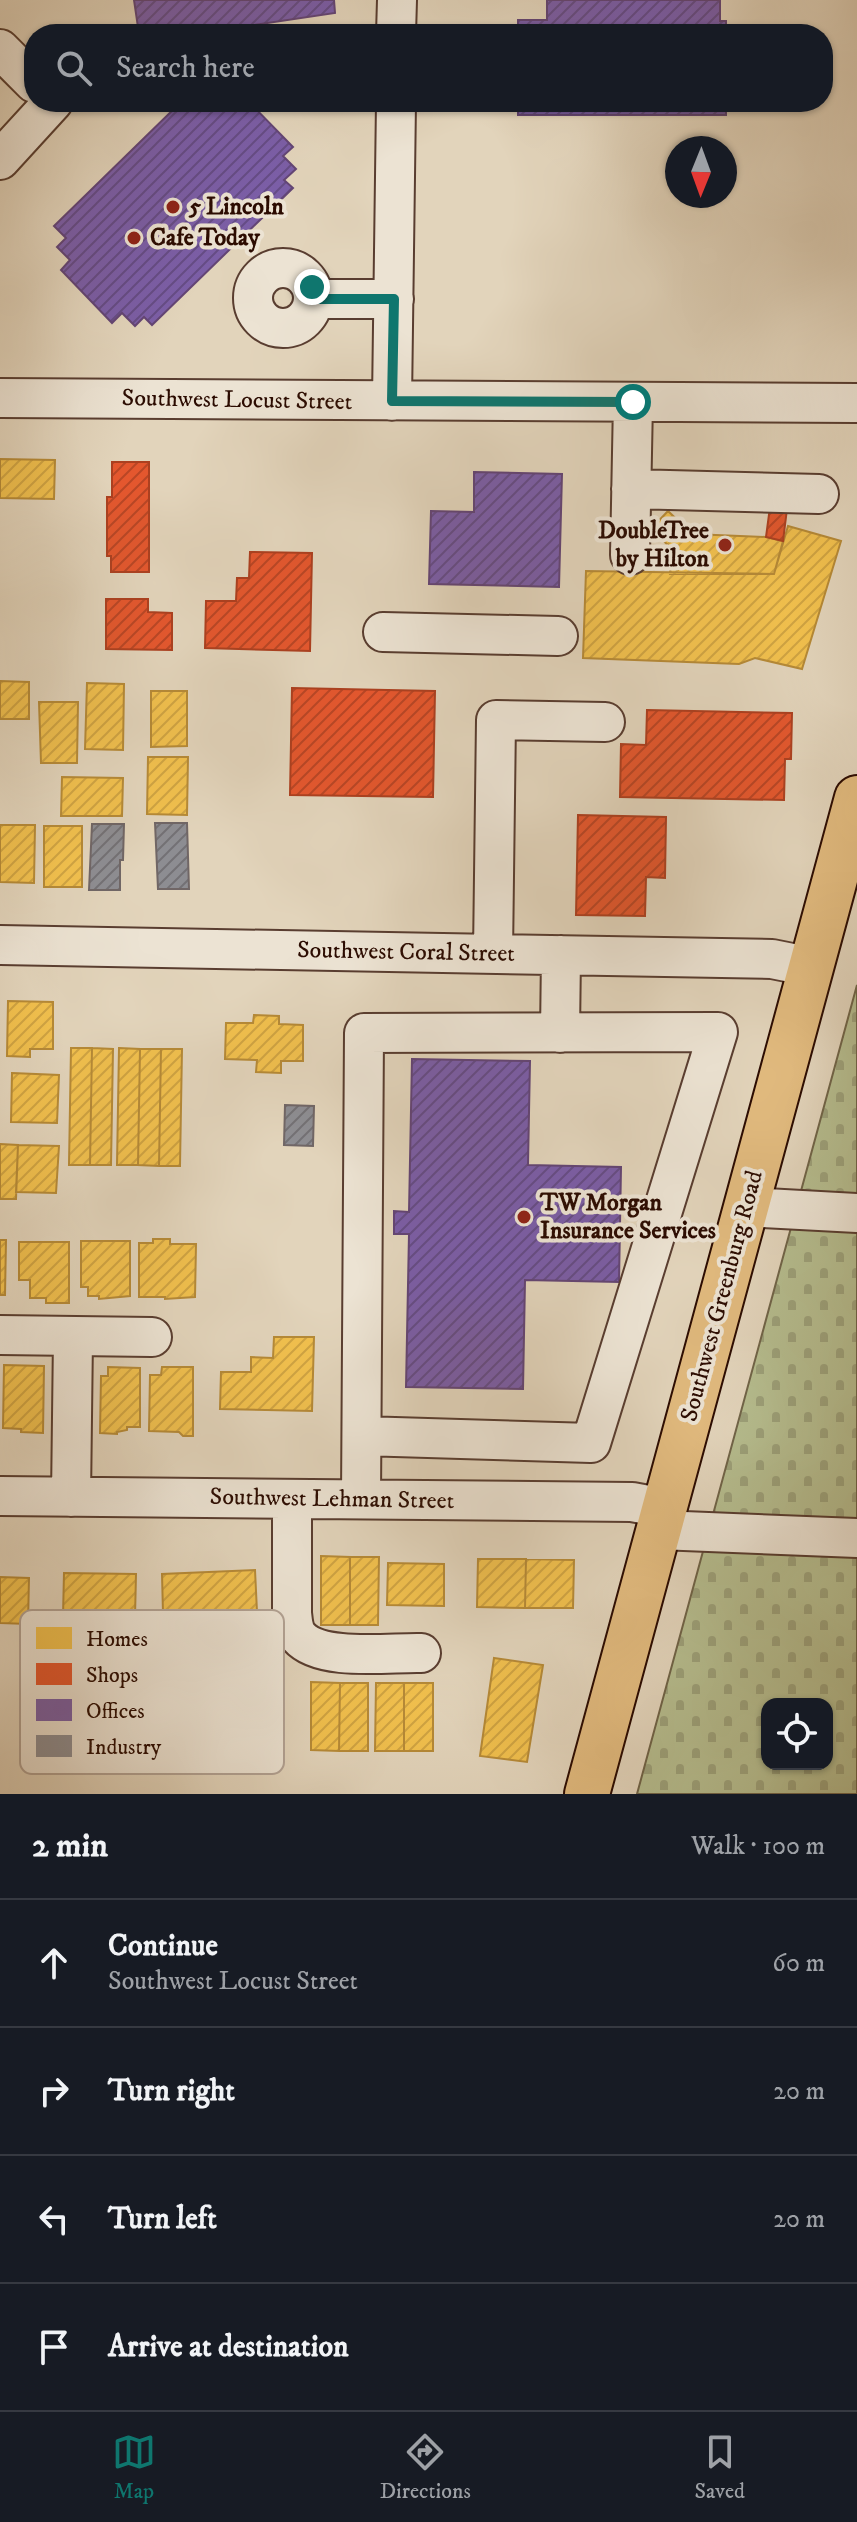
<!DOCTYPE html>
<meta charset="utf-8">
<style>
body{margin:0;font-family:"IM FELL DW Pica",serif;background:#20242c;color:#f1f3f6}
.controls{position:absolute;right:24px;bottom:24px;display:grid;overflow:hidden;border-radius:16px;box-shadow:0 2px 6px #0004}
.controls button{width:72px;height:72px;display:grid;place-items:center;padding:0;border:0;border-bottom:2px solid #363941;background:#171b24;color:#f1f3f6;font:40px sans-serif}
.compass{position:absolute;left:665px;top:136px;width:72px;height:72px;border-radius:50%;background:#171b24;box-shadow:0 2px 6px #0004;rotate:181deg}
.stop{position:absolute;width:24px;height:24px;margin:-18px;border:6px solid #0f766e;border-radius:50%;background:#fff}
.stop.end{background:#0f766e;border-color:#fff;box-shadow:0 2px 8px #0008}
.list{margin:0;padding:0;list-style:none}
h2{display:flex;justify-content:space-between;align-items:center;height:104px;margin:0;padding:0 32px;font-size:34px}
h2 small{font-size:26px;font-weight:400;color:#9ea1a6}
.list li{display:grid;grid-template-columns:52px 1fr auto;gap:24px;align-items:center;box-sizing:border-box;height:128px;padding:0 32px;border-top:2px solid #363941}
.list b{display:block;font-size:30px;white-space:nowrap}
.list p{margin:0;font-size:26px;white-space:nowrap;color:#9ea1a6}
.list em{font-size:26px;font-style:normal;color:#9ea1a6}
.icon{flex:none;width:44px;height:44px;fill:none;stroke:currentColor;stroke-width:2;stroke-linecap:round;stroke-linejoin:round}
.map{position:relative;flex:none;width:857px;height:1794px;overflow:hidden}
.search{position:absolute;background:#171b24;box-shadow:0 2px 6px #0004;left:24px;right:24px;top:24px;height:88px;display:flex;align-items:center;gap:20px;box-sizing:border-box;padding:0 28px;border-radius:32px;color:#9ea1a6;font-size:30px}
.sheet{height:616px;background:#171b24}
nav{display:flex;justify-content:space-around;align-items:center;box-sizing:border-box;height:112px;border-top:2px solid #363941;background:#171b24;font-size:22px;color:#9ea1a6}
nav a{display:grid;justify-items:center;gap:4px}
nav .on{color:#0f766e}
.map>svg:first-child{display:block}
.cemetery{fill:url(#cemetery-stones);stroke:#706448;stroke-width:2;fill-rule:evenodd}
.homes{fill:url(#homes-hatch);stroke:#b68a37;stroke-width:2}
.shops{fill:url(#shops-hatch);stroke:#ac4020;stroke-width:2}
.offices{fill:url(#offices-hatch);stroke:#634575;stroke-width:2}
.industry{fill:url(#industry-hatch);stroke:#706666;stroke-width:2}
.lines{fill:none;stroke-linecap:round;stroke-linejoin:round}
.minor-casing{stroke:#593d30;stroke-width:42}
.major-casing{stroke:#2b0b01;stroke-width:48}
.minor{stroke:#ece3d3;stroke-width:38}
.major{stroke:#e1ba7e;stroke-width:44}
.route{stroke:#0f766e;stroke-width:10}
.poi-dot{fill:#8f2418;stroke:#ece3d3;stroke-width:3}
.labels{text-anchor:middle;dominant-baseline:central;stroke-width:8;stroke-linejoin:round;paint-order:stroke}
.poi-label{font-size:24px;font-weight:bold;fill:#2b0b01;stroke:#ece3d3;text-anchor:start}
.street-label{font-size:24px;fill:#2b0b01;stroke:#ece3d3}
.key{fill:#ece3d3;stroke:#b2a294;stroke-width:2}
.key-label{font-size:22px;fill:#2b0b01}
</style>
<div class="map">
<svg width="857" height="1794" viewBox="0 0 857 1794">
<defs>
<pattern id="cemetery-stones" width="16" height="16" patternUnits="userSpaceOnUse" patternTransform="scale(2)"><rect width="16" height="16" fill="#b5bc8e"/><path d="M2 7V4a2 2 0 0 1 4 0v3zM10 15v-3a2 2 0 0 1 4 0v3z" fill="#9ca079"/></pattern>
<pattern id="homes-hatch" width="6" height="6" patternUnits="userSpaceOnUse" patternTransform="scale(2)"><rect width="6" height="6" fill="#f2c14e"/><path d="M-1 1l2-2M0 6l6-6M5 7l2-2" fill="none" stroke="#d0a442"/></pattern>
<pattern id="shops-hatch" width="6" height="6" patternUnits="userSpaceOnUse" patternTransform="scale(2)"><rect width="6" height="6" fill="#e4572e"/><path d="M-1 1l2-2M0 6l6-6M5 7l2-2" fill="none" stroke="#b94625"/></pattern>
<pattern id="offices-hatch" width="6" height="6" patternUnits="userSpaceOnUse" patternTransform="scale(2)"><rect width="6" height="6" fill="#7b5ea7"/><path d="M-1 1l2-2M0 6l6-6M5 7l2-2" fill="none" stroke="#654c86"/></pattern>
<pattern id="industry-hatch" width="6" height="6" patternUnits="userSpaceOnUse" patternTransform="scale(2)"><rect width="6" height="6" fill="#8d8d92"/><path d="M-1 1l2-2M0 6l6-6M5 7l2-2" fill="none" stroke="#737175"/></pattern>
</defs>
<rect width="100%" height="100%" fill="#e2d4bb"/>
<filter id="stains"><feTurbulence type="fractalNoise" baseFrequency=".0025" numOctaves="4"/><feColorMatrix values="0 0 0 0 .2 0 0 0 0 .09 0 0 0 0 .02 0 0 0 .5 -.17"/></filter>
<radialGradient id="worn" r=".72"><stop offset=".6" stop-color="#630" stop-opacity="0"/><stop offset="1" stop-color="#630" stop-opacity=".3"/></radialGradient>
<!-- cemetery -->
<path class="cemetery" d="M857,985V1794H637ZM767,1704H827V1764H767Z"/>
<!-- homes -->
<path class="homes" d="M0,459L55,460L54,499L0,498Z
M668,511L692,534L766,537L783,541L774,574H670L672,549L651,529Z
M788,526L841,541L802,669L755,658L739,664L583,658L586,571L774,574Z
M0,681L29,682V719H0Z
M87,683L124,684L123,750L85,749Z
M151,691H187V746L151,747Z
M39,702H78L77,763H41Z
M148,757H188L187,815L147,814Z
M62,777L123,778L122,816H61Z
M0,825H35L34,883L0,882Z
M44,826H82V887H44Z
M8,1001L53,1002V1049H30V1057L7,1056Z
M254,1015L279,1016V1024L303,1025V1061H281V1073L256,1072L257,1060L225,1059L226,1023H253Z
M71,1048H92L90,1165H69Z
M92,1048L113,1049L111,1165H90Z
M119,1048L140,1049L138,1165H117Z
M140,1049H161L159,1166L138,1165Z
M161,1049H182L180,1166H159Z
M12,1073L59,1075L57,1123L11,1122Z
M0,1144L18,1145L16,1199H0Z
M18,1145L59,1146L56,1193L16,1192Z
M153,1239H170V1244H196L195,1297L165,1299V1297H139V1243H153Z
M0,1240H6L5,1295H0Z
M81,1241H130V1296L99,1299V1296H88V1287H81Z
M19,1242H69V1303H46V1298H30V1280H19Z
M274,1337H314L312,1411L220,1409L221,1372H251V1357L273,1358Z
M4,1365L44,1366L43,1433L21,1432V1429L3,1428Z
M108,1367L140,1368V1427H127V1430L117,1432V1434L100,1433L101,1376H108Z
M162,1367H193V1436H183L179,1432L149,1431L150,1375H161Z
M321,1556L350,1557V1625H321Z
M350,1557H379L378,1625H350Z
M478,1559H526L525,1608L477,1607Z
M526,1559L574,1560L573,1608H525Z
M388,1563L444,1564V1606L387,1605Z
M255,1570L257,1612L243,1613L244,1632L201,1634V1611L163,1613L162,1574Z
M64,1573L136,1574L135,1617H112L111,1655L79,1654L80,1617L63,1616Z
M0,1577L29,1578L28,1624L0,1623Z
M494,1658L543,1665L527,1762L480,1756Z
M311,1682L340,1683L339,1751L311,1750Z
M340,1683H368V1751H339Z
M376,1683H404V1751H375Z
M404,1683H433V1751H404Z"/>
<!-- shops -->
<path class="shops" d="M112,462H149V572H111V556H107V497H112Z
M770,507L787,509L783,541L766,537Z
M250,552L312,553L310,651L205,648L206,601H236L237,578H249Z
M106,599H148V612L172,613V650L106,649Z
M292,688L435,691L433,797L290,795Z
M647,710L792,713L791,759H785L784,800L620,797L621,744L646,745Z
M578,815L666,817L665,878L646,877L645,916L576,915Z"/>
<!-- offices -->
<path class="offices" d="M134,0H334L335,13L194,34H139Z
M547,0H720V21H726V34H518V20H547Z
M181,102H249L293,147L283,156L296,169L284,180L293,188L152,325L144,317L135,326L122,313L112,323L61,270L70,260L57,247L66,238L54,226Z
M518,102H726V115H518Z
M474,472L562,474L559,587L429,584L431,511L474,512Z
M412,1059L530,1061L528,1165L621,1167L619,1282L525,1280L523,1389L406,1387L409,1234H394V1211L409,1212Z"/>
<!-- industry -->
<path class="industry" d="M155,823H187L189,889H158Z
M92,824H124L123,860H120V890H89Z
M285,1105L314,1106L313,1146L284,1145Z"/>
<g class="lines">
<!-- minor casing -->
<g class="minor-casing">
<path id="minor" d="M396,34L397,0
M0,49L34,83
M0,160L53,102
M253 298a30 30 0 1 1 60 0a30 30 0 1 1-60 0Z
M314,299H394
M0,398L857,403
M392,401L396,102
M631,489L819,494
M630,555L633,402
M383,632L558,636
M0,945L772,959L812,967
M493,954L496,720L605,722
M560,1033L561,955
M746,1207L857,1213
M0,1335L152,1337
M0,1496L632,1502L664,1508
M71,1497L73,1337
M292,1499V1613C293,1621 293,1630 299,1637C321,1662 390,1652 421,1653
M361,1499L364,1033L718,1032L591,1443L362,1436
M659,1530L857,1538"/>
</g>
<!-- major casing -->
<g class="major-casing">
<path id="major" d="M587,1794L857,798"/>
</g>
<!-- minor -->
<use href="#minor" class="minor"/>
<!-- major -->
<use href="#major" class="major"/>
</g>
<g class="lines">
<!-- route -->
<path class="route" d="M312,287L314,299H394L392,401L633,402"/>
</g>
<!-- markers -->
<g class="poi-dot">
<circle cx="173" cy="207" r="8"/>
<circle cx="134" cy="238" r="8"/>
<circle cx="725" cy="545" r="8"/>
<circle cx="524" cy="1217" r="8"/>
</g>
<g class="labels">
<!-- poi labels -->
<g class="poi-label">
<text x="189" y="207">5 Lincoln</text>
<text x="150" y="238">Cafe Today</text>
<text x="709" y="531" text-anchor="end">DoubleTree<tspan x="709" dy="28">by Hilton</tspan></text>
<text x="540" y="1203">TW Morgan<tspan x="540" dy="28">Insurance Services</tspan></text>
</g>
<!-- street labels -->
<g class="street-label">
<text transform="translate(237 400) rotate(1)">Southwest Locust Street</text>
<text transform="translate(406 952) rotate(1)">Southwest Coral Street</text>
<text transform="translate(722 1296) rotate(-75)">Southwest Greenburg Road</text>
<text transform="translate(332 1499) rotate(1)">Southwest Lehman Street</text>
</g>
</g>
<!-- legend -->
<rect x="20" y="1610" width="264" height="164" rx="12" class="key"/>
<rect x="36" y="1627" width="36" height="22" fill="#f2c14e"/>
<rect x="36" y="1663" width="36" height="22" fill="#e4572e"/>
<rect x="36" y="1699" width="36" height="22" fill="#7b5ea7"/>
<rect x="36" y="1735" width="36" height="22" fill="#8d8d92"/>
<g class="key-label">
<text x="86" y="1646">Homes</text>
<text x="86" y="1682">Shops</text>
<text x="86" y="1718">Offices</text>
<text x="86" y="1754">Industry</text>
</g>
<rect width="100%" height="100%" filter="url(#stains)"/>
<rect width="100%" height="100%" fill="url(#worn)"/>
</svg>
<div class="controls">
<button><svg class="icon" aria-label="locate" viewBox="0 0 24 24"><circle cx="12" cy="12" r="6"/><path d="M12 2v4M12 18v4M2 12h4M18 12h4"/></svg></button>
</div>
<svg class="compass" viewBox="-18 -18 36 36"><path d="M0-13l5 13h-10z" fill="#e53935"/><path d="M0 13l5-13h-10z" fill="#9ea1a6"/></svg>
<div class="stop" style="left:633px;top:402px"></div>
<div class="stop end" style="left:312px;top:287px"></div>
<div class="search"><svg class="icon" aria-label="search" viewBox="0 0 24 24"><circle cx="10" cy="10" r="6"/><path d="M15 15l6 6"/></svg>Search here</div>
</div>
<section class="sheet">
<h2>2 min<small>Walk · 100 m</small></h2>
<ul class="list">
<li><svg class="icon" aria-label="ahead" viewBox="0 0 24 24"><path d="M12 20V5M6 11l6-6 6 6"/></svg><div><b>Continue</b><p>Southwest Locust Street</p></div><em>60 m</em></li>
<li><svg class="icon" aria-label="right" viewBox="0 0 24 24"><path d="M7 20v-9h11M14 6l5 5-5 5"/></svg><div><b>Turn right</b></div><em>20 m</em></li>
<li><svg class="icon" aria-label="left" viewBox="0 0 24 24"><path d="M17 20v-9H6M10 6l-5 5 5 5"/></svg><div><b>Turn left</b></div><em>20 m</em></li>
<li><svg class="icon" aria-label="arrive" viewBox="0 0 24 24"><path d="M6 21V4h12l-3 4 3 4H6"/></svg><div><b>Arrive at destination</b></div></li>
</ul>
</section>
<nav>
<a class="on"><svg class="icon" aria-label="map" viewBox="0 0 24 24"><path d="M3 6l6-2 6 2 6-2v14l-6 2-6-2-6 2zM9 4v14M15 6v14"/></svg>Map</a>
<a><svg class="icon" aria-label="directions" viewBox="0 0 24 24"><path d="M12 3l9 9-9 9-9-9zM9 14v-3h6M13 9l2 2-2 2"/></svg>Directions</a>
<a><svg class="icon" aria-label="saved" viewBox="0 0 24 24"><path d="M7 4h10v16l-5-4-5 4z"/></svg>Saved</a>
</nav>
